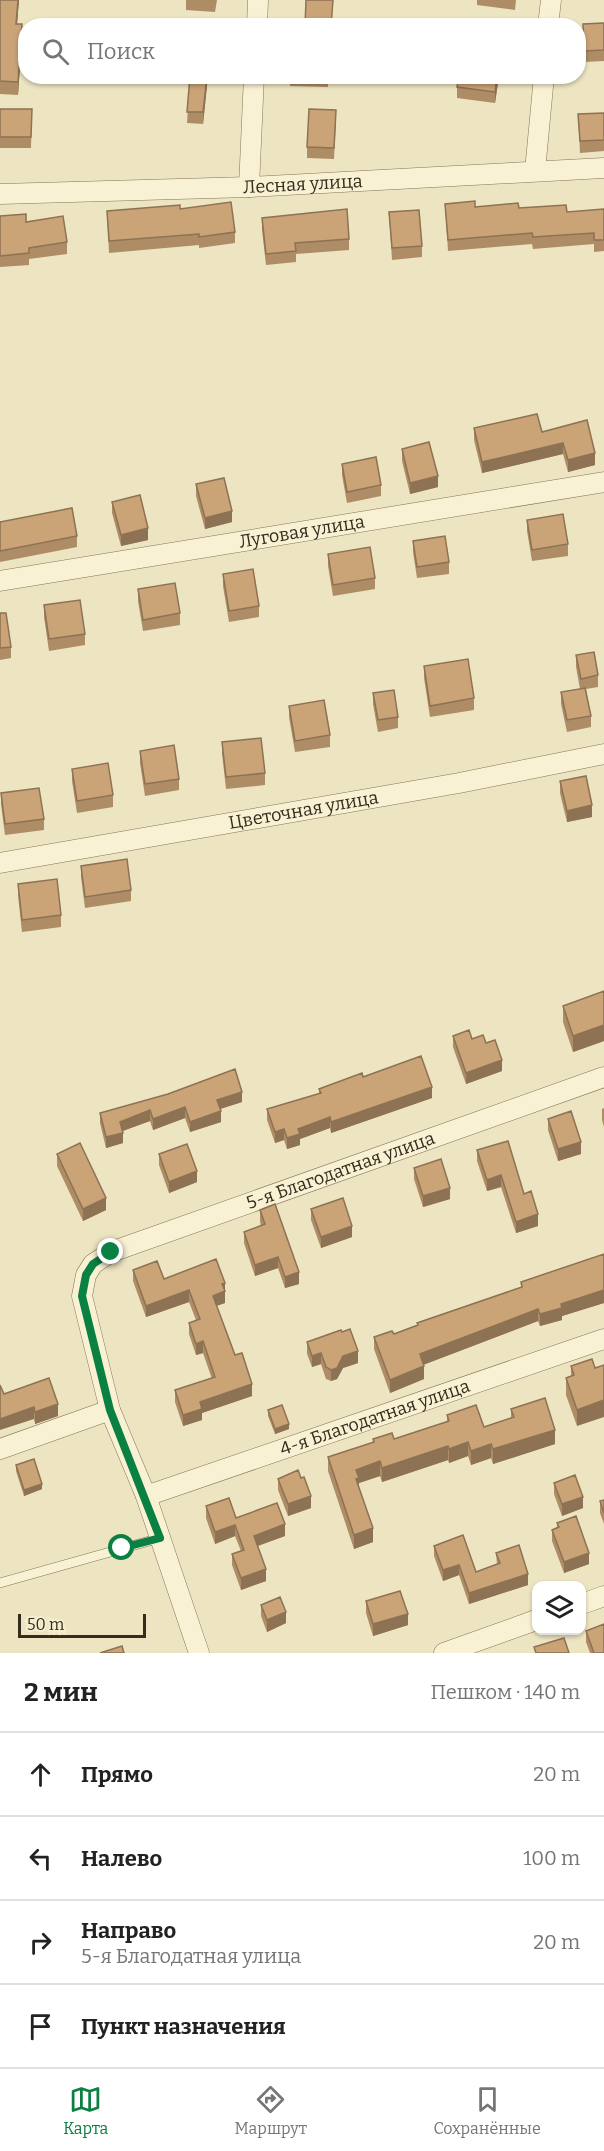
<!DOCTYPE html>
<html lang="ru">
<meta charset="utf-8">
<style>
body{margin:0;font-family:Bitter,serif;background:#f6f6f6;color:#222}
.controls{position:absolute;right:18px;bottom:18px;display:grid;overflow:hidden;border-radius:12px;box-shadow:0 2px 4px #0004}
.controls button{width:54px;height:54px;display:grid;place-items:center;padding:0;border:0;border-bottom:2px solid #e0e0e0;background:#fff;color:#222;font:30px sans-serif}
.scale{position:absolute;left:18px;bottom:15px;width:128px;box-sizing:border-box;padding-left:6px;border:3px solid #362b1d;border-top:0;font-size:16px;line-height:21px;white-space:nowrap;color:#362b1d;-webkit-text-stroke:4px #f4eed0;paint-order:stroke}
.stop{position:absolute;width:18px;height:18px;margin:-14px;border:4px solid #0b8043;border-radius:50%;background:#fff}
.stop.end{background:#0b8043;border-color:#fff;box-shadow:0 2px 6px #0008}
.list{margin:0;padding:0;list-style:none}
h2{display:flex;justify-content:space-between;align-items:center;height:78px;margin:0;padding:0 24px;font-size:26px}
h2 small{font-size:20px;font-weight:400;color:#767676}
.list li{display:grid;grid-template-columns:39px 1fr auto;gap:18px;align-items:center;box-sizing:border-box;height:84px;padding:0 24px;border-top:2px solid #e0e0e0}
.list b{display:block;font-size:22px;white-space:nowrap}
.list p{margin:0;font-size:20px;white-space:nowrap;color:#767676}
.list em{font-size:20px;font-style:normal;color:#767676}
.icon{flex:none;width:33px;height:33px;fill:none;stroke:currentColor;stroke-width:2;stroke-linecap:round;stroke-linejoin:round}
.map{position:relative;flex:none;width:604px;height:1653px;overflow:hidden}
.search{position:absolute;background:#fff;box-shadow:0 2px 4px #0004;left:18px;right:18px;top:18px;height:66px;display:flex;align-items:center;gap:15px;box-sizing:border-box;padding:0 21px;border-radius:24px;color:#767676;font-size:22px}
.sheet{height:414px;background:#fff}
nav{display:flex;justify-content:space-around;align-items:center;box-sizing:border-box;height:84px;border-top:2px solid #e0e0e0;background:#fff;font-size:16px;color:#767676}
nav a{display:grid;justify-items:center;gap:3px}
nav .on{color:#0b8043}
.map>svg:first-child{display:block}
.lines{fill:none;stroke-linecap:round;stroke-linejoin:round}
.service-casing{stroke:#867559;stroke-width:10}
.minor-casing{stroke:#867559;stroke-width:21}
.service{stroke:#f8f1d4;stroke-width:9}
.minor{stroke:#f8f1d4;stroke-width:20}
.wall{fill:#ae8c66}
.shaded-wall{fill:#8d7253}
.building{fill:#caa377;stroke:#8d7253;stroke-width:1.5}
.route{stroke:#0b8043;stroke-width:8}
.labels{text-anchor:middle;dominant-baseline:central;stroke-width:5;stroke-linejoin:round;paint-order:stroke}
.street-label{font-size:18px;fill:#362b1d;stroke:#f4eed0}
</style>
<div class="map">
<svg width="604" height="1653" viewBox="0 0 604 1653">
<rect width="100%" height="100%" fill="#ede4c1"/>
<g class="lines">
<!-- service casing -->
<g class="service-casing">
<path id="service" d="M0,1583L160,1538"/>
</g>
<!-- minor casing -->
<g class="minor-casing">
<g id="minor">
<path d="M257,26L258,0"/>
<path d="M548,26L551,0"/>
<path d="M535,171L544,76"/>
<path d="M249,187L254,76"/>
<path id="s1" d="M0,194L249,187L604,168"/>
<path id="s2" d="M0,581L604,482"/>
<path id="s3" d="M0,863L459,783L604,754"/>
<path d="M0,1449L110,1410"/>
<path id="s4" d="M146,1496L604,1339"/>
<path d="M582,1604L604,1596"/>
<path id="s5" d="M199,1653L146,1496L110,1410L82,1296L86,1275L93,1264L111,1252L604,1077"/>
<path d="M444,1653L536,1620"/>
</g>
</g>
<!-- service -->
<use href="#service" class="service"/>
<!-- minor -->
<use href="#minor" class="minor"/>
</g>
<!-- wall -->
<path class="wall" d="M0,0H19L17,24L22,37L18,95L0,94Z
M186,0H217L215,12L186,10Z
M477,0H516L515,10L477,5Z
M604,23V61L584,62L583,24Z
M190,76H208L203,124L187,123Z
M290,76H328V87L290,86Z
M499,76L495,103L457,98V87Z
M0,109H32L31,148H0Z
M604,113V151L580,153L578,114Z
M336,121L334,159L307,158V147Z
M445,204L475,207L519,208L567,212L604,209V251L594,252V244L533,249L532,244L448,251Z
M180,209L235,232V243L199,248V245L109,253L107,211Z
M389,212L422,246V257L392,260Z
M0,216L26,222L67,242V254L29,259V265L0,267Z
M262,218L349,239V250L296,254V262L266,265L262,230Z
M587,420L595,465L568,472L563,454L482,473L474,440V428L542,432Z
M402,449L438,487L410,494L402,461Z
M342,464L381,485V496L347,503L342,475Z
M196,484L232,522L205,529L196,496Z
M112,502L148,540L121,546L112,513Z
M527,520L568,544V556L532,561L527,531Z
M0,522L77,536V547L0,562Z
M413,541L449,562V574L417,578L413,552Z
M328,554L375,578V589L333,596L328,566Z
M223,574L259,606V617L229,622L223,586Z
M138,589L180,613V625L143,631L138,601Z
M44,605L85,634V645L49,651L44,617Z
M0,613L11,647V658L0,660Z
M576,655L598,675V687L586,689L591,716V727L567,732L561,704V692L580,689L576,667Z
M424,666L474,698V710L430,717L424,678Z
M373,693L398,717V728L378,732L373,704Z
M289,706L330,735V747L295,752L289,717Z
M222,742L265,773V785L226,789L222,753Z
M140,751L179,779V790L145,796L140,763Z
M72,769L113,795V807L77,813L72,781Z
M560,781L592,817L567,822L560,793Z
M1,793L44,819V830L5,835L1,804Z
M81,866L131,890V901L85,908L81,877Z
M18,884L61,915V927L22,932L18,895Z
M604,991V1041L573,1052L563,1022V1006Z
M453,1036L472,1039L486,1043L502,1071L466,1084L453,1047Z
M363,1077L432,1098L331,1133L330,1128L300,1139V1145L287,1149L284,1140L275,1143L267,1120V1109L319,1094V1089Z
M242,1102L220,1109L221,1122L190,1132L185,1118L153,1130L150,1121L122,1131L123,1143L106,1148L100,1123V1113Z
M604,1108V1127L602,1120V1109Z
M548,1119L581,1154L558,1161L548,1130Z
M477,1150L524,1194L538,1226L516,1233L501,1187L487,1191L477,1161Z
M57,1154L106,1210L83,1221L57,1166Z
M159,1154L197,1182L169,1193L159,1165Z
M414,1168L450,1199L423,1207L414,1179Z
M311,1209L352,1237L321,1248L311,1220Z
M260,1210L299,1284L285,1288L278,1268L255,1276L244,1243V1232L261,1226L260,1221Z
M604,1254V1303L562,1316V1320L540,1326L538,1321L423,1365L424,1379L390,1393L374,1349V1337L394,1334L417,1326V1323L521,1287V1282Z
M133,1270L164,1279L225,1283V1303L216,1306L235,1355L252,1396L202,1413V1420L183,1426L175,1402V1390L212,1379L203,1353L196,1355L189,1334V1323L196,1320L189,1302L146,1317L133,1281Z
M307,1342L358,1363L343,1368L337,1379L331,1381L326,1379L321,1364L312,1367L307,1354Z
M592,1359L577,1426L566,1395V1378L571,1376V1366Z
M4,1394L58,1416L35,1424L34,1419Z
M511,1409L555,1444L493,1464L491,1458L471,1465L468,1456L449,1463L448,1460L382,1482L380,1476L359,1483V1487L373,1542L354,1549L328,1471V1457L373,1443V1439H394L447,1422V1415L484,1427L511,1418Z
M268,1410L289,1429L275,1434L268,1416Z
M16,1465L42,1489L24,1496L16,1471Z
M278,1479L311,1508L288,1516L278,1490Z
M554,1483L583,1508L562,1516L554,1494Z
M604,1500V1524L600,1513V1501Z
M206,1506L285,1536L258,1546L266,1581L241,1590L232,1565V1554L241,1551L235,1536L215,1544L206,1518Z
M557,1523L589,1564L564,1573L552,1541V1530L557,1528Z
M434,1546L476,1572L497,1564L496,1553L528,1585L469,1604L459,1575L443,1581L434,1556Z
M366,1601L408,1625L373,1636L366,1613Z
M261,1605L286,1623L267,1632L261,1616Z
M586,1631L604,1653H590L586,1642Z"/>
<!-- shaded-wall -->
<path class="shaded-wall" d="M18,0H19L16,37V24Z
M22,24V37L18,95V82Z
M207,76H208L203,124V112Z
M497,76H499L495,103V92Z
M563,443V454L482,473V462Z
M595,453V465L568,472V460Z
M438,476V487L410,494V483Z
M232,511V522L205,529V518Z
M148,528V540L121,546V535Z
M592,805V817L567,822V811Z
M604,1025V1041L573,1052V1036Z
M502,1060V1071L466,1084V1073Z
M432,1087V1098L331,1133V1122Z
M242,1092V1102L217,1110V1100Z
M185,1107V1118L153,1130V1119Z
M150,1110V1121L120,1132V1122Z
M221,1111V1122L190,1132V1122Z
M330,1117V1128L300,1139V1145L287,1149V1138L298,1129Z
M284,1129V1140L275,1143V1132Z
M123,1133V1143L106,1148V1137Z
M581,1142V1154L558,1161V1149Z
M197,1171V1182L169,1193V1182Z
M501,1175V1187L487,1191V1180Z
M450,1188V1199L423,1207V1196Z
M106,1198V1210L83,1221V1209Z
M538,1214V1226L516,1233V1222Z
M352,1226V1237L321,1248V1237Z
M278,1257V1268L255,1276V1265Z
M299,1272V1284L285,1288V1277Z
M225,1283V1303L213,1307V1296L222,1284Z
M189,1290V1302L146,1317V1306Z
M604,1290V1303L562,1316V1320L540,1326V1314L561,1304Z
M538,1309V1321L420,1366V1354Z
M203,1341V1353L196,1355V1344Z
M358,1351V1363L343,1368L337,1379L331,1381V1370L343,1356Z
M321,1353V1364L312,1367V1356Z
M424,1366V1379L390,1393V1380Z
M252,1384V1396L202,1413V1420L183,1426V1415L200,1402Z
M604,1400V1417L577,1426V1410Z
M58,1404V1416L35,1424V1412Z
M34,1407V1419L0,1430V1419Z
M289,1424V1429L275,1434V1429Z
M555,1430V1444L493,1464V1449Z
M468,1442V1456L449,1463V1449Z
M491,1444V1458L471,1465V1451Z
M448,1446V1460L382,1482V1468Z
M380,1461V1476L359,1483V1492L356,1493V1470Z
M42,1484V1489L24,1496V1490Z
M311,1496V1508L288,1516V1504Z
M583,1497V1508L562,1516V1504Z
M285,1524V1536L254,1547V1536Z
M235,1525V1536L215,1544V1532Z
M373,1528V1542L354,1549V1535Z
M589,1553V1564L564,1573V1562Z
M459,1565V1575L443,1581V1570Z
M266,1569V1581L241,1590V1578Z
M528,1574V1585L469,1604V1593Z
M286,1612V1623L267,1632V1620Z
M408,1614V1625L373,1636V1624Z"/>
<!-- building -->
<path class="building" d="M0,0H18L16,24H22L18,82L0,81Z
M306,0H333L331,26H305Z
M604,23V50L584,51L583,24Z
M190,76H207L203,112H187Z
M459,76H497L495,92L457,87Z
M0,109H32L31,137H0Z
M309,109L336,110L334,148L307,147Z
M604,113V140L580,141L578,114Z
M475,201V207L518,203L519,208L566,205L567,212L604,209V240H594V233L533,237L532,233L448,240L445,204Z
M231,202L235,232L199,237V234L109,241L107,211L180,205V209Z
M347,209L349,239L295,243L296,251L266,254L262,218Z
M419,210L422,246L392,248L389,212Z
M26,214V222L63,216L67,242L29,248V253L0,256V216Z
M537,414L542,432L587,420L595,453L568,460L563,443L482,462L474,428Z
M429,442L438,476L410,483L402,449Z
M376,457L381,485L347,492L342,464Z
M224,478L232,511L205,518L196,484Z
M140,495L148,528L121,535L112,502Z
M72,508L77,536L0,551V522Z
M563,514L568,544L532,550L527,520Z
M445,536L449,562L417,567L413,541Z
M370,547L375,578L333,585L328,554Z
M253,569L259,606L229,611L223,574Z
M175,583L180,613L143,620L138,589Z
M80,600L85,634L49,639L44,605Z
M0,613H6L11,647L0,648Z
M594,652L598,675L581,679L576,655Z
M468,659L474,698L430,706L424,666Z
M585,688L591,716L567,720L561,692Z
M394,690L398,717L378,720L373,693Z
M324,700L330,735L295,741L289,706Z
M261,738L265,773L226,777L222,742Z
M174,745L179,779L145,784L140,751Z
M108,763L113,795L77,801L72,769Z
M586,776L592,805L567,811L560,781Z
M39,788L44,819L5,824L1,793Z
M127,859L131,890L85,897L81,866Z
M57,879L61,915L22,920L18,884Z
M604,991V1025L573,1036L563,1006Z
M469,1030L472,1039L483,1035L486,1043L495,1040L502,1060L466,1073L453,1036Z
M421,1056L432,1087L331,1122L330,1117L298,1129L300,1134L287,1138L284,1129L275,1132L267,1109L321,1093L319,1089L362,1073L363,1077Z
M235,1069L242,1092L217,1100L221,1111L190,1122L185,1107L153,1119L150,1110L120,1122L123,1133L106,1137L100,1113L168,1094Z
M571,1111L581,1142L558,1149L548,1119Z
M508,1141L524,1194L531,1191L538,1214L516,1222L501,1175L487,1180L477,1150Z
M80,1143L106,1198L83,1209L57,1154Z
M187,1144L197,1171L169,1182L159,1154Z
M441,1159L450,1188L423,1196L414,1168Z
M343,1198L352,1226L321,1237L311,1209Z
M275,1204L299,1272L285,1277L278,1257L255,1265L244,1232L265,1224L260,1210Z
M604,1254V1290L561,1304L562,1308L540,1314L538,1309L420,1354L424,1366L390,1380L374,1337L392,1331L394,1334L418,1325L417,1323L522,1287L521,1282Z
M216,1259L225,1283L222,1284L225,1291L213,1296L235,1355L242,1353L252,1384L200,1402L202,1409L183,1415L175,1390L215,1377L203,1341L196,1344L189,1323L200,1319L189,1290L146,1306L133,1270L157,1261L164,1279Z
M350,1329L358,1351L343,1356L337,1368L331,1370L326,1367L321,1353L312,1356L307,1342L341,1330L342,1332Z
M592,1359L595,1368L604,1365V1400L577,1410L566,1378L574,1375L571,1366Z
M49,1378L58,1404L35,1412L34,1407L0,1419V1385L4,1394Z
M545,1398L555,1430L493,1449L491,1444L471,1451L468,1442L449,1449L448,1446L382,1468L380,1461L356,1470L359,1478L356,1479L373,1528L354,1535L328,1457L374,1442L373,1439L392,1433L394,1439L449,1421L447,1415L476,1405L484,1427L514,1417L511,1409Z
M282,1405L289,1424L275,1429L268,1410Z
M34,1459L42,1484L24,1490L16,1465Z
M298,1470L301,1478L304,1477L311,1496L288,1504L278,1479Z
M575,1475L583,1497L562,1504L554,1483Z
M229,1498L236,1518L277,1503L285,1524L254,1536L266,1569L241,1578L232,1554L244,1550L235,1525L215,1532L206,1506Z
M604,1500V1513L600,1501Z
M576,1516L589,1553L564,1562L552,1530L559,1527L557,1523Z
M463,1535L476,1572L500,1563L496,1553L519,1545L528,1574L469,1593L459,1565L443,1570L434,1546Z
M400,1591L408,1614L373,1624L366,1601Z
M280,1597L286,1612L267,1620L261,1605Z
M604,1624V1653H594L586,1631Z
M564,1638L569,1653H536L534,1647Z
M122,1646L124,1653H100Z"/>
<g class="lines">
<!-- route -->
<path class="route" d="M111,1252L93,1264L86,1275L82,1296L110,1410L160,1538L122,1548"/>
</g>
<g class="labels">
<!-- street labels -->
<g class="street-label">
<text stroke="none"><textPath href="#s1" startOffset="303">Лесная улица</textPath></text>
<text stroke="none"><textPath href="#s2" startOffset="306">Луговая улица</textPath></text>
<text stroke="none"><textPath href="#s3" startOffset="308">Цветочная улица</textPath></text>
<text stroke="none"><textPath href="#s5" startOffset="676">5-я Благодатная улица</textPath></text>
<text stroke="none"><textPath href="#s4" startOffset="242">4-я Благодатная улица</textPath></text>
</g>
</g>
</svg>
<div class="controls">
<button><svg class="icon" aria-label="layers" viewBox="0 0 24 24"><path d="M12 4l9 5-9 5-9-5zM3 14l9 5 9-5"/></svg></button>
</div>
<div class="scale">50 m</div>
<div class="stop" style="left:122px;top:1548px"></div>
<div class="stop end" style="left:111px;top:1252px"></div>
<div class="search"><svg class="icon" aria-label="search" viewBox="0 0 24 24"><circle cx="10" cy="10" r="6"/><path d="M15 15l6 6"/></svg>Поиск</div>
</div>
<section class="sheet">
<h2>2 мин<small>Пешком · 140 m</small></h2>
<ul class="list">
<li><svg class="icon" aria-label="ahead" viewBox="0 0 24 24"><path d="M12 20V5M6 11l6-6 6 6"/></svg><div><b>Прямо</b></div><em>20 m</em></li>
<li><svg class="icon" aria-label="left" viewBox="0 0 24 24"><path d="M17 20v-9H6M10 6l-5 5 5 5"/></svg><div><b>Налево</b></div><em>100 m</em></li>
<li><svg class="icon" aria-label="right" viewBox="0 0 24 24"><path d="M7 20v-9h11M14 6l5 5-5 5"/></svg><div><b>Направо</b><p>5-я Благодатная улица</p></div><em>20 m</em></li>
<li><svg class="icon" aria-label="arrive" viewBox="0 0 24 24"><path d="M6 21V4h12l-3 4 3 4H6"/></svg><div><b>Пункт назначения</b></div></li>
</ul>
</section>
<nav>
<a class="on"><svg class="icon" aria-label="map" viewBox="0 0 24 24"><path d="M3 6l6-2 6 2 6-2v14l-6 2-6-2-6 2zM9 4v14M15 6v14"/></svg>Карта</a>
<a><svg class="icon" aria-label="directions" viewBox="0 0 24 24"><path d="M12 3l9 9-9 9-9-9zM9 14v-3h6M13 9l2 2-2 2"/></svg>Маршрут</a>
<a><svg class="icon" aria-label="saved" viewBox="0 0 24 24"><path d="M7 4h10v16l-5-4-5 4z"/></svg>Сохранённые</a>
</nav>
